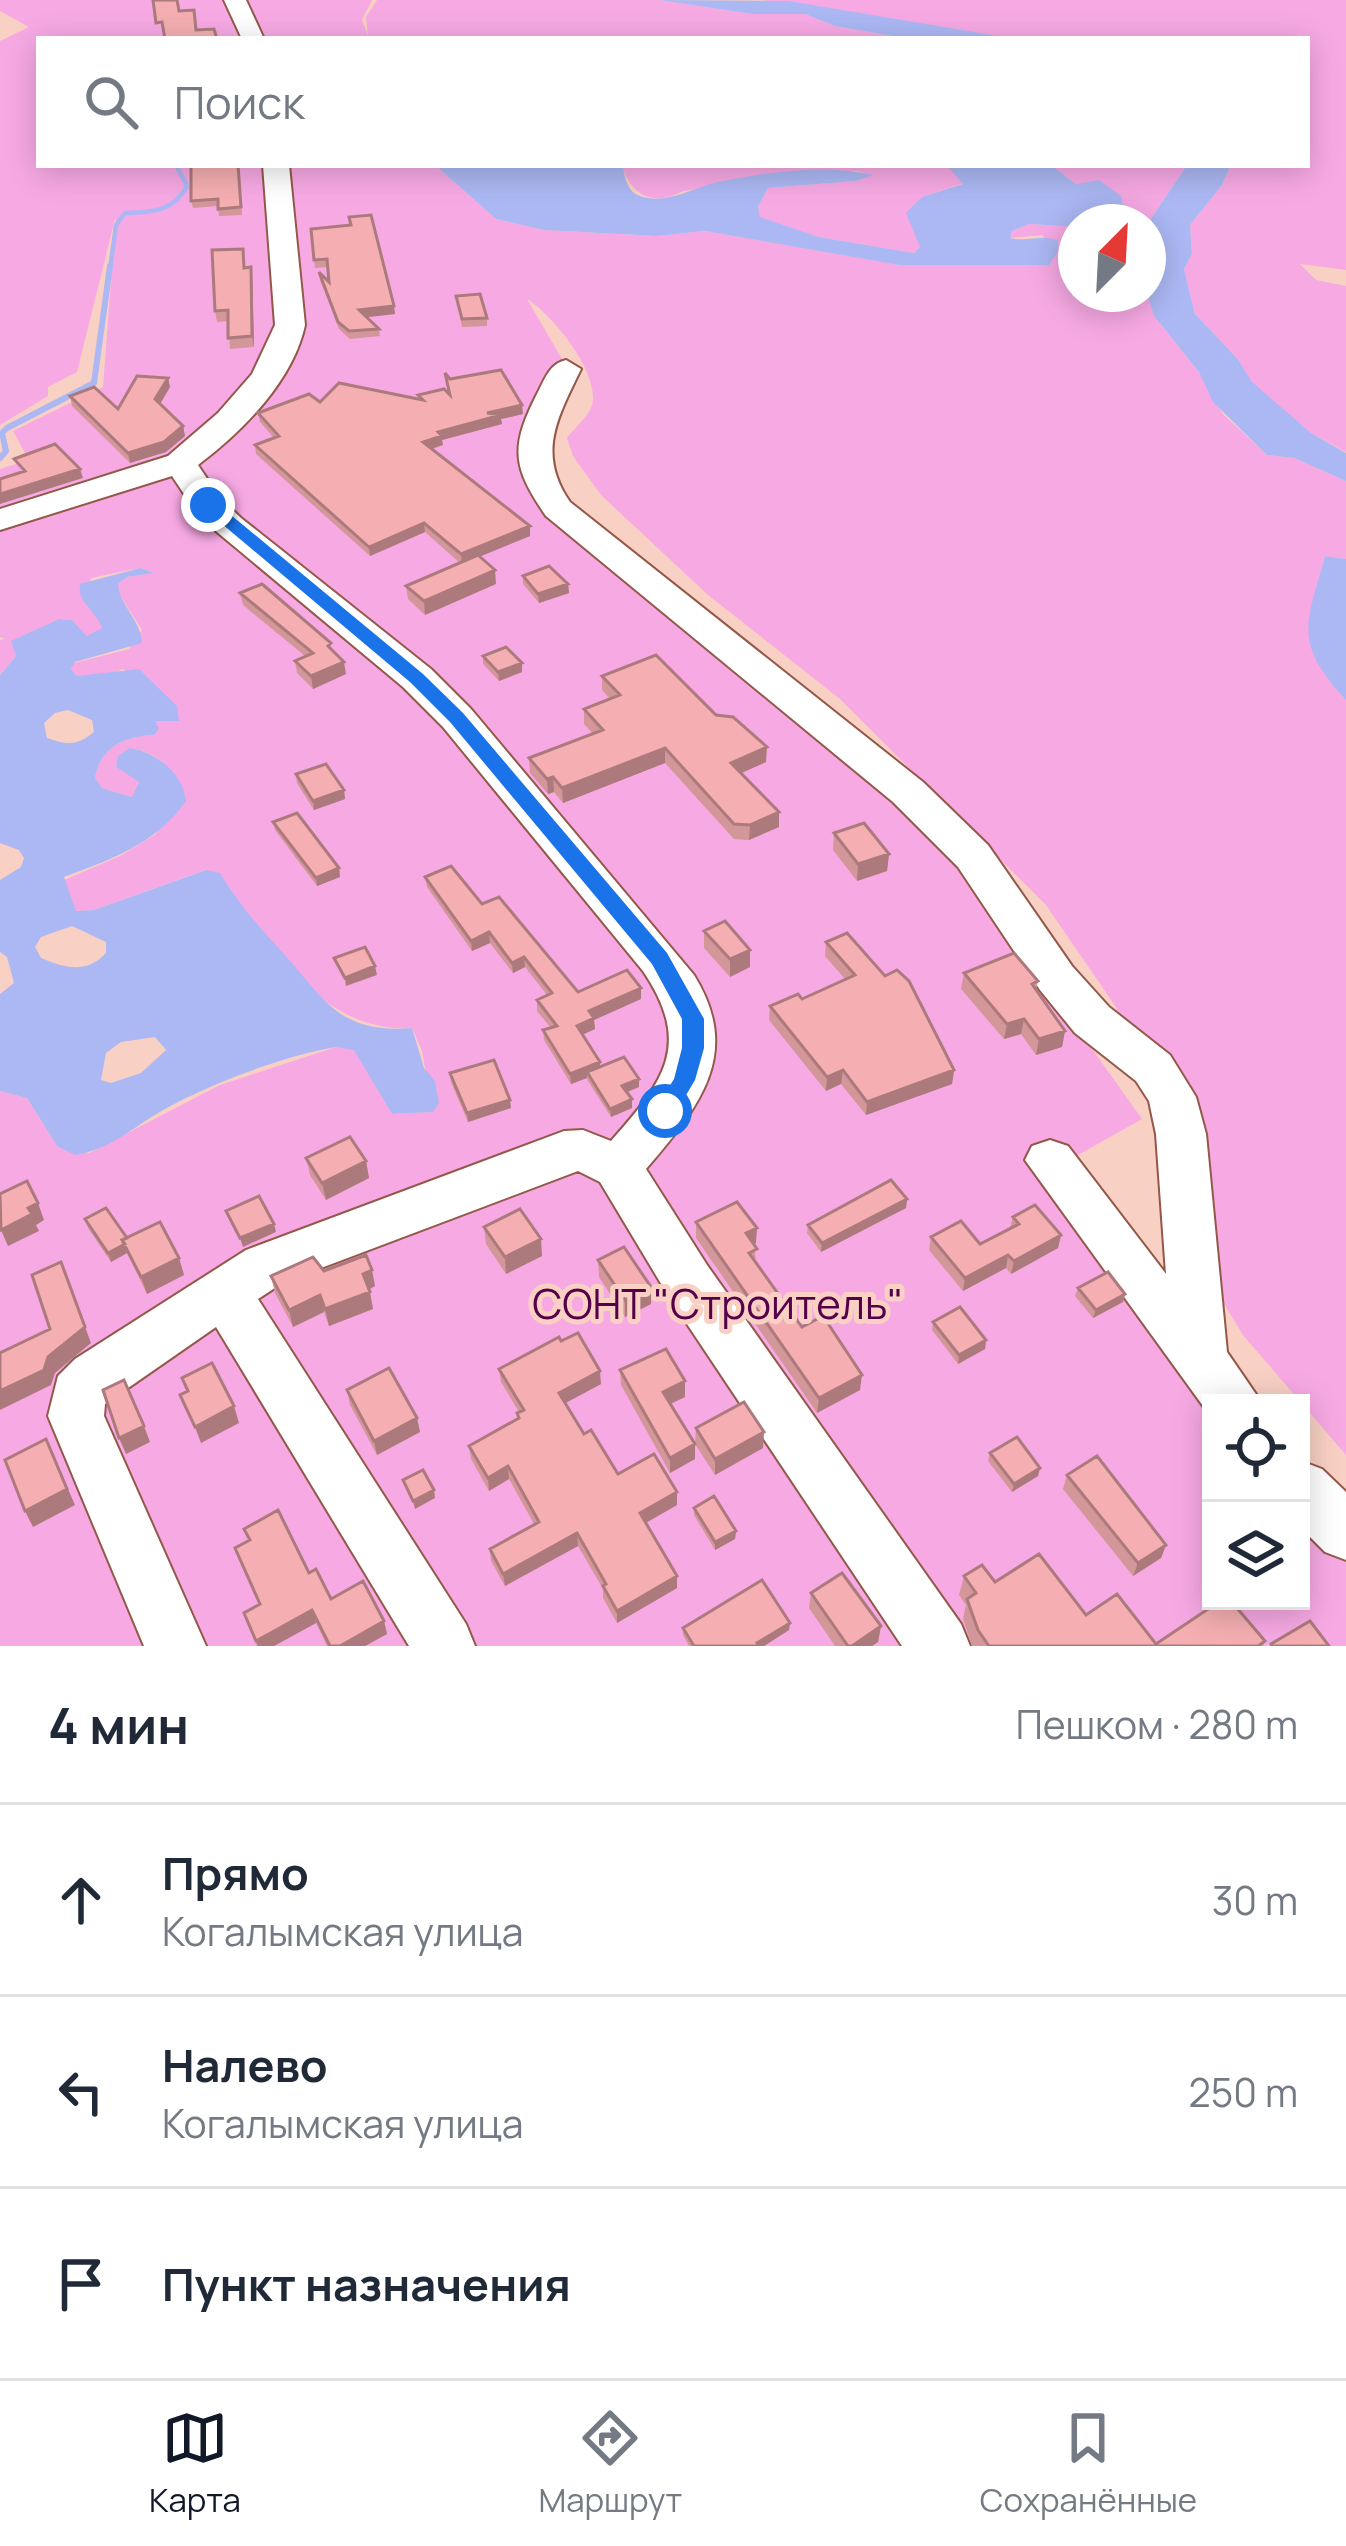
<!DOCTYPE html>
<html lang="ru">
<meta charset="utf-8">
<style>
body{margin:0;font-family:Manrope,sans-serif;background:#f6f6f7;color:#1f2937}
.controls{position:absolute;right:36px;bottom:36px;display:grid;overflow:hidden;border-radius:0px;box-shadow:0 6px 30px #0003}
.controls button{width:108px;height:108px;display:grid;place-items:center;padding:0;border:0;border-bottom:3px solid #e0e1e3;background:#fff;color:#1f2937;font:60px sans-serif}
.compass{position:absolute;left:1058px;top:204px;width:108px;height:108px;border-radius:50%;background:#fff;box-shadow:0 6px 30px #0003;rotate:24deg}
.stop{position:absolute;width:36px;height:36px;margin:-27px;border:9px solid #1a73e8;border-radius:50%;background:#fff}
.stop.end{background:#1a73e8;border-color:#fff;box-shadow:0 3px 12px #0008}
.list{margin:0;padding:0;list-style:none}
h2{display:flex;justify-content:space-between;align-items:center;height:156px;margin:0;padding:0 48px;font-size:51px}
h2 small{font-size:39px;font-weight:400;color:#747a83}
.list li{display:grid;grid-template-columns:78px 1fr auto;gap:36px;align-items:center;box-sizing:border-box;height:192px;padding:0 48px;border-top:3px solid #e0e1e3}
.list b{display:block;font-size:45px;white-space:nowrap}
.list p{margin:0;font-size:39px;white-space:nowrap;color:#747a83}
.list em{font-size:39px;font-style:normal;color:#747a83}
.icon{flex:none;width:66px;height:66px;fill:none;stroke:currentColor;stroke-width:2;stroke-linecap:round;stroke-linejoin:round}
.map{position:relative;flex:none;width:1346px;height:1646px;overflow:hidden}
.search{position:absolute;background:#fff;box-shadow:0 6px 30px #0003;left:36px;right:36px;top:36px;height:132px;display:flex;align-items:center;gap:30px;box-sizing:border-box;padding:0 42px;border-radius:0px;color:#747a83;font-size:45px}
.sheet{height:732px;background:#fff}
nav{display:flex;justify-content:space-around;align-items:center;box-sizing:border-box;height:168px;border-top:3px solid #e0e1e3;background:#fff;font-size:33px;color:#747a83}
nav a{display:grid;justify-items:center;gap:6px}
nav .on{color:#111827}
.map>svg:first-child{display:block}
.green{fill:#f7a9e4}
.water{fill:#acb8f4;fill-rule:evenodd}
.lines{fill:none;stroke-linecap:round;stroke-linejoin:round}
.stream-far1{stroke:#acb8f4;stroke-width:4.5}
.stream{stroke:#acb8f4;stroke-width:6}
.minor-casing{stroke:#935848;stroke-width:4}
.minor{fill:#fff;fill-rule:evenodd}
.wall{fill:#d39699}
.shaded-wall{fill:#ac7a7d}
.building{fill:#f5afb2;stroke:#ac7a7d;stroke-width:3}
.route{fill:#1a73e8}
.labels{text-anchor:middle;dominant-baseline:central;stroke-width:10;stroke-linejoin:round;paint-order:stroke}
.near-park-label{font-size:42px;fill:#560049;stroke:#f9d0c4}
</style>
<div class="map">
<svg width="1346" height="1646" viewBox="0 0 1346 1646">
<rect width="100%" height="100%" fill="#f9d0c4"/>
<!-- green -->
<path class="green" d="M0,0H372L362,20L368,36L366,17L377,0H659L752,14H805L835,26L910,39H39V165H435L496,219L544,230L657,236L705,231L900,265H1049L1043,235L1010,238L1012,231L1029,224L1076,227V294H1147L1154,316L1199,372L1223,414L1267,455L1294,458L1346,481V559L1325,556C1311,606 1310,661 1346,700V1455L1243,1335L1164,1206L1149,1100L1116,1007L1046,905L840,699L708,595L601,495L573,456L567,438C574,429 586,418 591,408C604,377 552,314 527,299L562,359L528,484L954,855L1142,1119L1037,1178L1218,1403H1211V1601H1301V1507L1346,1563V1646H0V1091L27,1098L57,1146L89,1153L220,1085L336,1047L354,1049L392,1114L433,1112L422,1051L412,1028C322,1034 262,941 219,873L205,870L94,910L76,911L62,881L122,855L156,834L172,774C162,758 149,751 130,748L118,757L116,767L139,781L140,788L132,797L102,788L95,778C101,746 124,737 154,735V721L177,706L123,669L108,675L77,676L71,669L74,663L129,649L142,630L118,592V584L127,577L155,573L140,568L91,578L86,606L98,616L102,629L87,636L72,620L59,619L12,641L16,656L0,675V640L5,639L0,637V469L29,460L13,431L103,387L116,215L77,372L48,387V396L0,425V41L29,27L0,11Z
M763,0H1346V270L1300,264L1316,280L1346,286V452L1311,433L1250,381L1238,359L1195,314L1184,269L1192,254L1190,225L1222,185L1231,165H1307V39H1016Z
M957,165L950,169L964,183L922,197L921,247L914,253L819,237L760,218L758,207L768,188L856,181L870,175L857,171L683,191C653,207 632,196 622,166Z
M1051,165H1187L1148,223L1093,222L1123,205L1076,184Z"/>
<!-- water -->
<path class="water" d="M659,0L788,1L1016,39H910L835,26L805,14H752Z
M435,165H623C624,175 627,192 640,196C666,206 696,186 722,181C768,172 826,164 873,175L856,181L768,188L758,207L760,217L819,237L914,253L920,247L906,213L922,197L963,184L949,168L955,165H1051L1076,184L1099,180L1121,196L1123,205L1093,222H1076V227L1029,224L1012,231L1010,238C1026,242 1040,235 1057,240L1059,250L1049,265H899L705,231L657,236L544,230L496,219Z
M1187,165H1231L1222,185L1190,225L1192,254L1184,269L1195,314L1238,359L1251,381L1311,433L1346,453V481L1294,458L1267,455L1213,402L1199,372L1154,316L1147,294L1148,223Z
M1325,556L1346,559V700C1292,642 1307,623 1325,556Z
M140,568L155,573L127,577L118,584C119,605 142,621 142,643L75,662L71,669L77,676L139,669L177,706L179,721H155L159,729L154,735C124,737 101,746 95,778L102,788L132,797L139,782L116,767L118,756L130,748C156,752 183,773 186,801C156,844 110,860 64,877L76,911L94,910L206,870L220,873C238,903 259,927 283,953C325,999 338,1034 412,1028L424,1068L435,1081L439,1103L433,1112L392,1114L354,1050L336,1047C282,1056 197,1088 150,1118C125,1134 106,1150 75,1155L57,1146L27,1098L0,1091V994L14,983L7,957L0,952V880L21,867L24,858L19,850L0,843V675L16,656L11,641L59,619L72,620L87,636L102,628C97,611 77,604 80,584ZM68,710L92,720L94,732C77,746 67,745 47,738L44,723L55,713ZM72,926L106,942V953C87,974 64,968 41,958L35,947L41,937ZM155,1037L166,1050L141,1073L111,1083L101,1080L106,1053L121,1042Z"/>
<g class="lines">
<!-- stream-far1 -->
<path class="stream-far1" d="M110,269L116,225L125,213C152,212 173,212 187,186L176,165"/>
<!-- stream -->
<path class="stream" d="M0,458L6,451L2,433L7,428L94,383L110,266"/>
<!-- minor casing -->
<g class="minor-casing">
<path id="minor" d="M224,0H246L264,39H242Z
M263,165H289L305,325C293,381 242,432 198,465L220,498L241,518L431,669L471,709L694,975C743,1054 699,1107 646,1169L707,1265L961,1624L970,1646H902L669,1297L600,1182L578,1171L284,1282L258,1299L466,1624L475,1646H409L216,1327L105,1404L104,1416L206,1646H144L48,1416L58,1376L75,1359L246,1250L564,1131L583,1130L611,1141C664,1081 693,1045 643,971L443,727L403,687L217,532L196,512L172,476L0,530V509L168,456L218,413L252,374L275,325Z
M566,360L581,369C558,417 536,453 570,502L923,782L988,845L1072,966L1109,1007L1170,1055L1196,1097L1206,1134L1227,1352L1262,1403H1211V1417L1025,1160L1032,1146L1050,1140L1068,1146L1166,1274L1156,1134L1149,1101L1136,1081L1075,1033L1040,990L958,867L893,802L546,516C512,467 510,447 537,394C545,379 549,364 566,360Z
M1301,1461L1322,1469L1346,1492V1560L1325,1552L1301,1528Z"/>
</g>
<!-- minor -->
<use href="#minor" class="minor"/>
</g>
<!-- wall -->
<path class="wall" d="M239,165L242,215L219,216L218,206L193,208L191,201Z
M311,229L395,314L367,317L379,329L380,336L350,339L339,329L320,280L319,272L329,282L328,267L315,268Z
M245,259V268L252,278L254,347L230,349L228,321L217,322L215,311Z
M456,296L487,318V326L462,327Z
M445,373L450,379L523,414L501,419L502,424L442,440L443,445L432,449L530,526V536L479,556L496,584L425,615L408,599L406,586L460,563L425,532L370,556L256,454L255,445L274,438L260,422L258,413L320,402L418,399V395L448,393Z
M168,378L170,387L160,404L183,426L185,436L166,452L130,463L72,406L70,396L118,409Z
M523,576L568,584L569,593L539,603L523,584Z
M240,593L332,650L346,674L313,689L297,673L295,661L305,656L243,605Z
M483,656L522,672L499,681L483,664Z
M602,676L716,715L766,762L741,773L779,812V827L749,840L734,839L665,763L563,803L554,792L548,794L530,773L529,758L593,734L584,724V709L610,699L602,690Z
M296,774L344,790L345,799L314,810L297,783Z
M273,822L339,868L340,877L317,886L275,830Z
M834,833L889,854L887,871L857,881L833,850Z
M425,877L482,904L578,992L641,988V999L594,1020L595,1029L582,1035L600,1067L639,1087L627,1092L632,1108L611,1117L588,1081L587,1078L571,1084L544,1040L543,1030L551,1028L537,1011V1000L547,995L525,967L513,973L490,943L472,951L427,887Z
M704,931L750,950V967L730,977L704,948Z
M826,942L954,1070L952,1084L866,1115L841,1084L826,1091L769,1020L770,1006L802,999L845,979L825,956Z
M964,973L1038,981L1036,990L1065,1031L1062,1047L1036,1055L1021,1034L1004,1039L961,989Z
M450,1073L511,1108L468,1122L451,1082Z
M306,1158L366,1161L369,1178L326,1200L310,1175Z
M907,1199L906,1208L821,1252L807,1233L808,1225Z
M1013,1217L1061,1235L1058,1248L1011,1274L1006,1268L963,1291L929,1250L931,1237L980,1244L1010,1228Z
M85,1219L179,1258L184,1275L147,1294L127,1253L111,1262L88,1228Z
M696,1222L756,1243L754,1244L756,1263L802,1327L860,1390L817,1413L696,1238Z
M484,1227L542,1256L506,1274L486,1244Z
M598,1260L651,1304L625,1317L599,1277Z
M324,1271L375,1286L369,1289L373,1309L329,1326L324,1312L293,1327L275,1293L271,1276Z
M1078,1288L1125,1294L1123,1302L1093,1318L1075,1296Z
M933,1322L986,1340L985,1349L958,1364L932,1330Z
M499,1369L601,1384L565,1403L584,1434L618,1474L677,1492V1505L646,1523L677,1576V1588L617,1623L603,1598V1589L578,1546L505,1586L491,1561L490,1549L534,1524L509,1479L489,1491L471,1459L469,1446L517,1419V1413L519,1412L501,1382Z
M620,1370L685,1397L671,1404L695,1459L670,1473L621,1385Z
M347,1390L417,1418L420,1432L377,1455L350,1405Z
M696,1428L763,1448L715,1475L695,1444Z
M990,1453L1038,1476L1012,1492L988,1461Z
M1067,1475L1166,1545L1161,1558L1133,1576L1063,1489Z
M694,1508L736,1531L735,1539L715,1550L694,1515Z
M244,1529L309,1573L331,1599L384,1621L387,1634L365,1646H327L316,1623L274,1646H257L244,1613L259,1605L235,1548L248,1540Z
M964,1576L995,1582L1086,1615L1156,1644L1265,1641L1263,1646H972L963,1619L966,1605L959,1595Z
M811,1593L881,1626L878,1642L872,1646H835L809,1608Z
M790,1623L789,1630L764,1646H689L683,1635V1628Z"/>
<!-- shaded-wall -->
<path class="shaded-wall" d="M251,267L252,278L254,347L252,336Z
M394,306L395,314L360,318L359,310Z
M168,378L170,387L157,409L155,399Z
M522,405L523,414L501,419L502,424L442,440L443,445L424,451L423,442L438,432L487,413Z
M183,426L185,436L166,452L130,463L128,453Z
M80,469L83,478L0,504V494Z
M424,523L425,532L370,556L369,547Z
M530,526V536L462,564L461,554Z
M495,570L496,584L425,615L424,601Z
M568,584L569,593L539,603L538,594Z
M344,662L346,674L313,689L311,676Z
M522,663V672L499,681L498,672Z
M767,747L766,762L730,778L731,763Z
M665,748V763L563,803L562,788Z
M553,777L554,792L548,794L547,779Z
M344,790L345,799L314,810L313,801Z
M779,812V827L749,840L750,825Z
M889,854L887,871L857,881L858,864Z
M339,868L340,877L317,886L316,878Z
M489,932L490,943L472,951L471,941Z
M750,950V967L730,977V959Z
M524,957L525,967L513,973L512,963Z
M375,966L377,975L346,986L345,978Z
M641,988V999L594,1020L595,1029L577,1037V1026L589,1011Z
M1024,1019L1021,1034L1004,1039L1007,1024Z
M1065,1031L1062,1047L1036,1055L1039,1039Z
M600,1062V1073L587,1072V1078L571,1084L570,1074Z
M843,1070L841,1084L826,1091L827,1077Z
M954,1070L952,1084L866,1115L867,1102Z
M639,1079V1087L622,1094V1086Z
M632,1099V1108L611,1117L610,1109Z
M510,1100L511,1108L468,1122L467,1113Z
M366,1161L369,1178L326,1200L322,1183Z
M907,1199L906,1208L821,1252L822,1243Z
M38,1203L44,1220L36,1225L39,1231L8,1246L1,1230L28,1208Z
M274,1224L276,1232L243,1247L240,1238Z
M757,1228L756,1243L745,1249L746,1233Z
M1061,1235L1058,1248L1011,1274L1014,1261Z
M541,1239L542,1256L506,1274L505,1257Z
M124,1244L127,1253L111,1262L108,1253Z
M1008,1255L1006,1268L963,1291L965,1278Z
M179,1258L184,1275L147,1294L141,1277Z
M61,1262L91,1343L55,1373L51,1385L0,1410V1391L48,1357Z
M372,1270L375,1286L366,1291L363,1274Z
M651,1287V1304L625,1317V1300Z
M370,1292L373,1309L329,1326L325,1309Z
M1125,1294L1123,1302L1093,1318L1096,1310Z
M320,1295L324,1312L293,1327L289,1310Z
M986,1340L985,1349L958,1364L959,1355Z
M600,1371L601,1384L560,1406L559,1393Z
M862,1375L860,1390L817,1413L819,1398Z
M685,1381V1397L663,1407V1392Z
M234,1406L239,1423L201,1443L195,1427Z
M417,1418L420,1432L377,1455L374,1441Z
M144,1426L150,1442L126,1454L119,1438Z
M764,1432L763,1448L715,1475V1459Z
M46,1439L75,1505L33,1527L25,1511Z
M695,1444V1459L670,1473V1458Z
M508,1466L509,1479L489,1491L488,1478Z
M1040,1468L1038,1476L1012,1492L1014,1484Z
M434,1490L435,1498L415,1509L413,1501Z
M677,1492V1505L640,1526V1513Z
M736,1531L735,1539L715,1550V1542Z
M577,1533L578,1546L505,1586L503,1574Z
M1166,1545L1161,1558L1133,1576L1138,1563Z
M677,1576V1588L617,1623V1611Z
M312,1610L316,1623L274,1646H258L256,1641Z
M384,1621L387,1634L365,1646H340Z
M790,1623L789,1630L764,1646H757V1643Z
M881,1626L878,1642L872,1646H852Z"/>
<!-- building -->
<path class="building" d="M153,0H177L179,11L194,10L196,30L214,29L217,39H165L162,22L156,23Z
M191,165H238L241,207L218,209V199L191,201Z
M371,215L394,306L359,310L379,329L349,331L338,322L319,272L329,282L327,259L314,260L311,229L351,225L349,217Z
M243,249L244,268L251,267L252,336L228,338V310L215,311L212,250Z
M480,294L487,318L462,319L456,296Z
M501,370L522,405L487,413L501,415L438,432L442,436L423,442L530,526L461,554L424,523L369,547L255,445L279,436L258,413L309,394L320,402L339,383L423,400L418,395L444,389L450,395L445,373L450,379Z
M137,376L168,378L155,399L183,426L164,442L128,453L70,396L94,387L118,409Z
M55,444L80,469L0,494V479L25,471L14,459Z
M478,555L495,570L424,601L406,586Z
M549,566L568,584L538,594L523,576Z
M262,584L331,643L328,646L344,662L311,676L295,661L313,653L240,593Z
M506,647L522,663L498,672L483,656Z
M656,655L716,715L733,717L767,747L731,763L779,812L750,825L734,824L665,748L562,788L553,777L547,779L529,758L603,730L584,709L620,695L602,676Z
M326,764L344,790L313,801L296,774Z
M297,813L339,868L316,878L273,822Z
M864,823L889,854L858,864L834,833Z
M451,866L482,904L499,897L578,992L627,970L641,988L589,1011L594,1018L577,1026L600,1062L570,1074L543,1030L557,1026L537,1000L552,993L524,957L512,963L489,932L471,941L425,877Z
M725,921L750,950L730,959L704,931Z
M847,933L885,976L897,970L909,981L954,1070L867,1102L843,1070L827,1077L770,1006L798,994L802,999L855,975L826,942Z
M365,947L375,966L345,978L334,958Z
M1014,953L1038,981L1032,984L1065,1031L1039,1039L1024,1019L1007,1024L964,973Z
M624,1057L639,1079L622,1086L632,1099L610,1109L587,1072Z
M494,1060L510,1100L467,1113L450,1073Z
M350,1137L366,1161L322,1183L306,1158Z
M891,1180L907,1199L822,1243L808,1225Z
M27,1181L38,1203L28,1208L32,1214L1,1230L0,1194Z
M259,1196L274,1224L240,1238L226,1211Z
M737,1202L757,1228L746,1233L757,1249L749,1253L802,1327L823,1316L862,1375L819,1398L696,1222Z
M1035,1205L1061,1235L1014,1261L1008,1255L965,1278L931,1237L961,1221L980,1244L1019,1224L1013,1217Z
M106,1208L127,1238L122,1240L125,1244L108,1253L85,1219Z
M520,1209L541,1239L505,1257L484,1227Z
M160,1222L179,1258L141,1277L122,1240Z
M624,1247L651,1287L625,1300L598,1260Z
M366,1255L372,1270L363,1274L370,1292L325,1309L320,1295L289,1310L271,1276L313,1257L324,1271Z
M61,1262L85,1327L48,1357L44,1370L0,1391V1353L50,1329L32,1275Z
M1108,1272L1125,1294L1096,1310L1078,1288Z
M960,1307L986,1340L959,1355L933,1322Z
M578,1333L600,1371L559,1393L584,1434L591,1430L618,1474L654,1454L677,1492L640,1513L677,1576L617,1611L603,1586L606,1584L577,1533L503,1574L490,1549L539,1522L508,1466L488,1478L469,1446L519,1418L517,1413L524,1410L499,1369L559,1337L561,1341Z
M666,1349L685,1381L663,1392L695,1444L670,1458L620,1370Z
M212,1363L234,1406L195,1427L180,1395L188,1391L182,1378Z
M389,1368L417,1418L374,1441L347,1390Z
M124,1380L144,1426L119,1438L103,1390Z
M744,1402L764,1432L715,1459L696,1428Z
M1017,1437L1040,1468L1014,1484L990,1453Z
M46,1439L67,1489L25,1511L5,1460Z
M1097,1456L1166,1545L1138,1563L1067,1475Z
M423,1470L434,1490L413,1501L403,1480Z
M714,1496L736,1531L715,1542L694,1508Z
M278,1510L309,1573L316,1569L331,1599L363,1581L384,1621L340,1646H330L312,1610L256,1641L244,1613L260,1604L235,1548L250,1540L244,1529Z
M1039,1554L1086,1615L1117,1594L1156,1644L1220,1601H1231L1265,1641L1258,1646H989L978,1630L967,1599L976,1593L964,1576L982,1565L995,1582Z
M842,1573L881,1626L852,1646H848L811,1593Z
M762,1580L790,1623L757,1643L759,1646H694L683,1628Z
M1310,1621L1329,1646H1272L1271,1644Z"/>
<!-- route -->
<path class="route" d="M203,501H214L423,674L463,713L667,953L704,1019V1048L695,1080L673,1117H657L654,1111L674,1079L682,1048V1019L652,964L450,722L410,682L203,508Z"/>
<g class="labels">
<!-- near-park labels -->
<g class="near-park-label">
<text x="718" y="1303">СОНТ "Строитель"</text>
</g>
</g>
</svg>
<div class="controls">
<button><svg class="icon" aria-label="locate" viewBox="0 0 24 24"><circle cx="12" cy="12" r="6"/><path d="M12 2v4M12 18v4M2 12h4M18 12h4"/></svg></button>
<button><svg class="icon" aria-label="layers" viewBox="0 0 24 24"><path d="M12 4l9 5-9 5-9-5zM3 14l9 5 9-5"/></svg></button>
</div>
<svg class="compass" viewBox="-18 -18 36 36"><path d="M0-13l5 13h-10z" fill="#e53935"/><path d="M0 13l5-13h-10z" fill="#747a83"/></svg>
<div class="stop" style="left:665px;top:1111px"></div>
<div class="stop end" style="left:208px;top:505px"></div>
<div class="search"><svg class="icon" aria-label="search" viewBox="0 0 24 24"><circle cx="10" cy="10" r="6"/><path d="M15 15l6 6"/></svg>Поиск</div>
</div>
<section class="sheet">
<h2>4 мин<small>Пешком · 280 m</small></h2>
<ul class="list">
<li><svg class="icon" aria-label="ahead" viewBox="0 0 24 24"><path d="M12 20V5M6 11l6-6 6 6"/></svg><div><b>Прямо</b><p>Когалымская улица</p></div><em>30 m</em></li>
<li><svg class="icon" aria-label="left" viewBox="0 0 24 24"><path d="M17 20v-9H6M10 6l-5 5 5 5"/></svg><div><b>Налево</b><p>Когалымская улица</p></div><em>250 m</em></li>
<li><svg class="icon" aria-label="arrive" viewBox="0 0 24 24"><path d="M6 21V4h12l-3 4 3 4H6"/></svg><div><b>Пункт назначения</b></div></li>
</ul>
</section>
<nav>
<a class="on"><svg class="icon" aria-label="map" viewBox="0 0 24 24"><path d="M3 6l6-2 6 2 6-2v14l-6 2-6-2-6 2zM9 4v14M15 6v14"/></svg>Карта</a>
<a><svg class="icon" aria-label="directions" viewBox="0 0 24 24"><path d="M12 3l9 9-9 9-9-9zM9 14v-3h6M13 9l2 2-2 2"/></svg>Маршрут</a>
<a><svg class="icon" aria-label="saved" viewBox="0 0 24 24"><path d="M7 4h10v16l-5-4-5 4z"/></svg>Сохранённые</a>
</nav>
